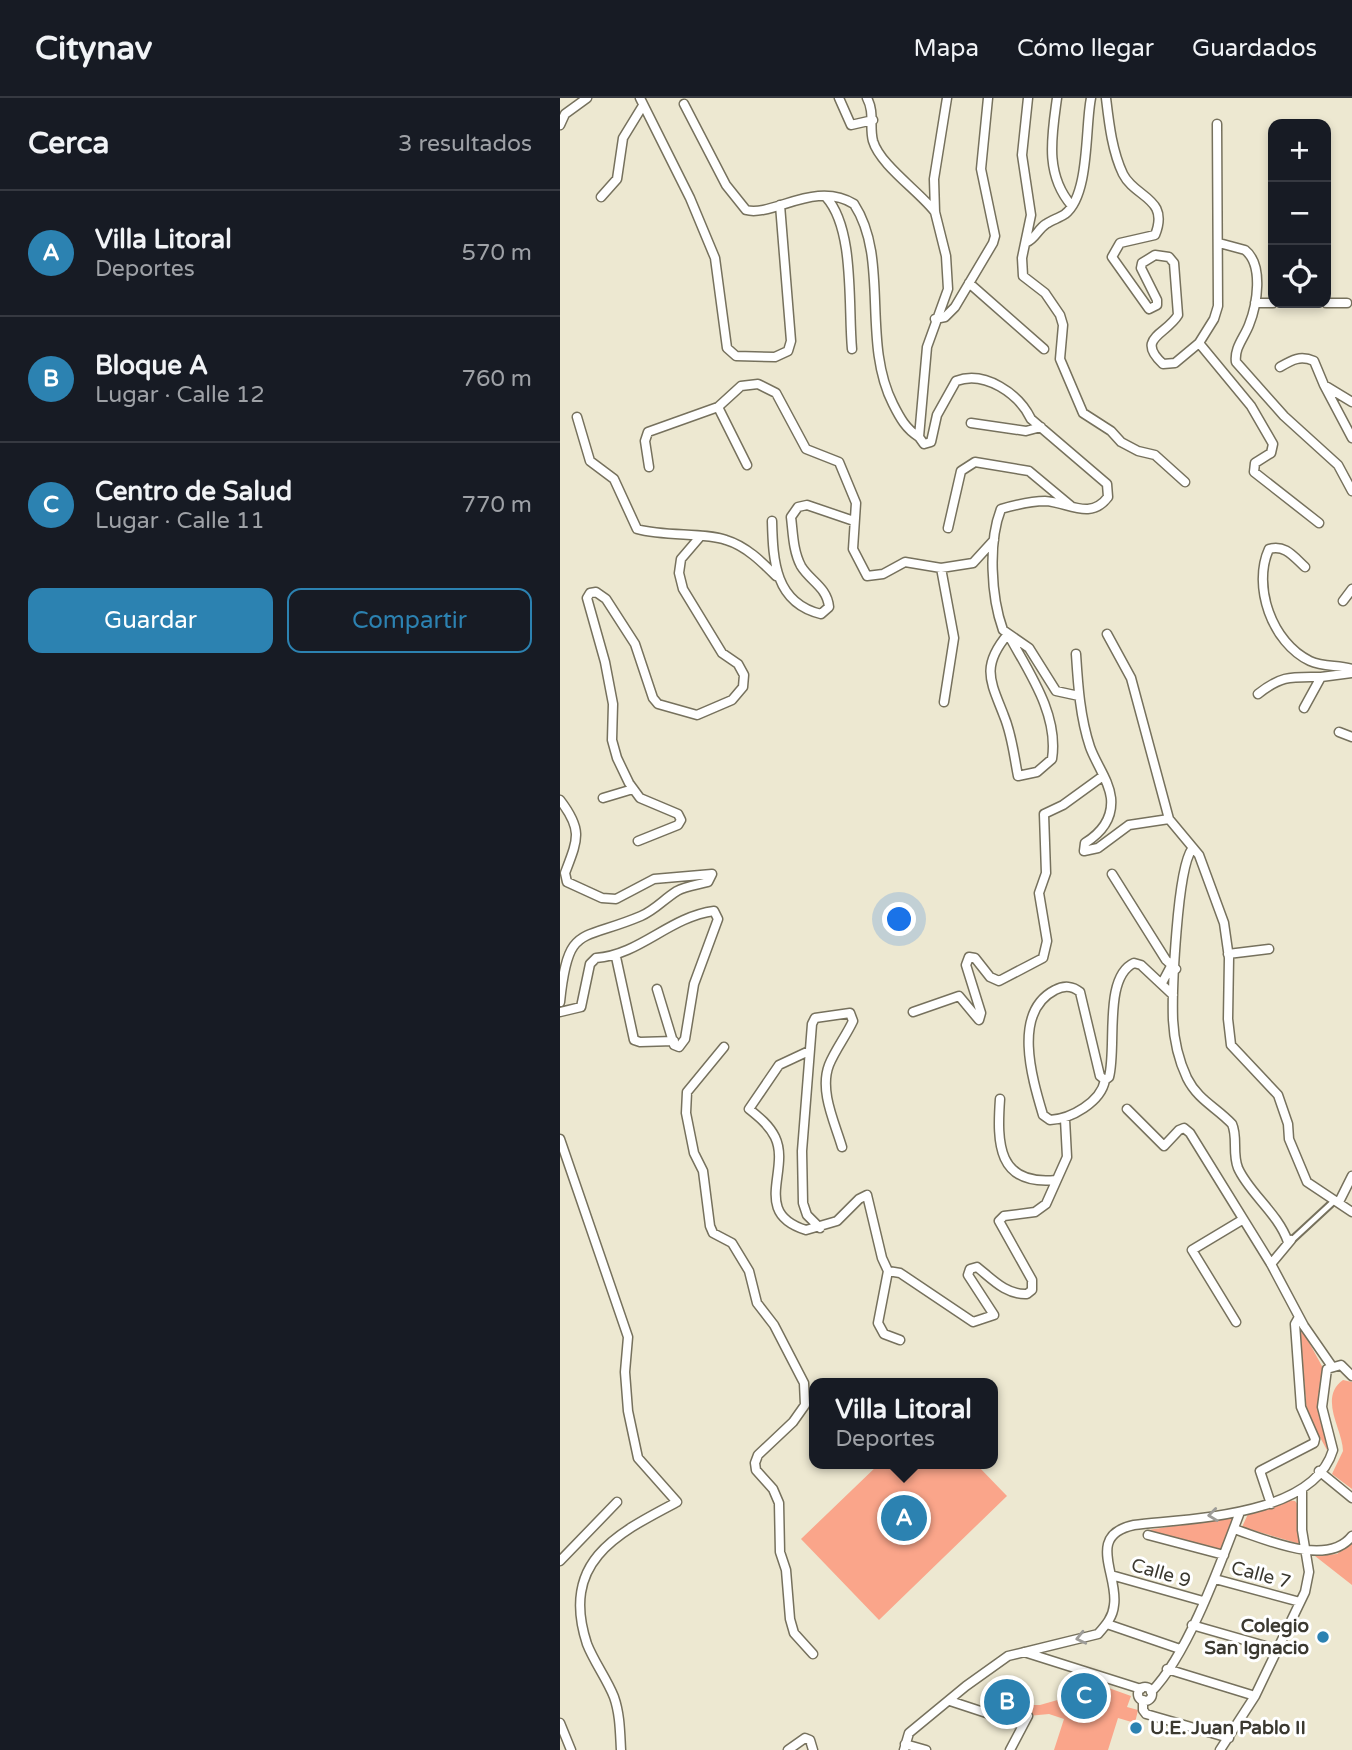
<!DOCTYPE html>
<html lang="es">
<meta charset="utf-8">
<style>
body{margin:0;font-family:"Varela Round",sans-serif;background:#20242c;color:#f1f3f6}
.controls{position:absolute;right:21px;top:21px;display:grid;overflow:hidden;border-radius:14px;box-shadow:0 4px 10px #0003}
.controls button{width:63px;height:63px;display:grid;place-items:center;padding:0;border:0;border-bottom:2px solid #363941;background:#171b24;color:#f1f3f6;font:35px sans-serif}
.you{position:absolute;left:340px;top:822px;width:24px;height:24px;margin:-18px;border:5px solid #fff;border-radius:50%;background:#1a73e8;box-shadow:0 0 0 10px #1a73e833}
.badge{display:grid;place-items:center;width:46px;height:46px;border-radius:50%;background:#2c82b1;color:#fff;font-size:23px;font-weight:700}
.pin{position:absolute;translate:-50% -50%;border:4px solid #fff;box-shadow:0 2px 7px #0006}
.popup{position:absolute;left:249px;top:1280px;width:189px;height:91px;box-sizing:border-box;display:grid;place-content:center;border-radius:14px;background:#171b24;filter:drop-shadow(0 2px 5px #0005);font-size:23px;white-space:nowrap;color:#9ea1a6}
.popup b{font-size:26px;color:#f1f3f6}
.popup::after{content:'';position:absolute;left:50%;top:100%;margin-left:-14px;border:14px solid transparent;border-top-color:#171b24}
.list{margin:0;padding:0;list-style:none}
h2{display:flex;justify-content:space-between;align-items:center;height:91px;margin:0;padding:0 28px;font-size:30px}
h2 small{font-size:23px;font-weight:400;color:#9ea1a6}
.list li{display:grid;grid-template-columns:46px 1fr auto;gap:21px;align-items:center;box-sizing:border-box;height:126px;padding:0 28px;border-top:2px solid #363941}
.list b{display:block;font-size:26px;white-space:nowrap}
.list p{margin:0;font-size:23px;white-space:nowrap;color:#9ea1a6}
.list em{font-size:23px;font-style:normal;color:#9ea1a6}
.actions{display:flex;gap:14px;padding:21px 28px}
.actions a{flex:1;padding:16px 0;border:2px solid #2c82b1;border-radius:14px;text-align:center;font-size:24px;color:#2c82b1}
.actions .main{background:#2c82b1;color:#fff}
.icon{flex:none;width:38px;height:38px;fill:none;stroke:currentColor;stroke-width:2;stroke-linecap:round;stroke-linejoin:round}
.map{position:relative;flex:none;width:792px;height:1652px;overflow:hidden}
header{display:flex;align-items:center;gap:42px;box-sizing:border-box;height:98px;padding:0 35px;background:#171b24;border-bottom:2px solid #363941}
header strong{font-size:33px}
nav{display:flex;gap:38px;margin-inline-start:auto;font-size:24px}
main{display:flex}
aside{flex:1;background:#171b24}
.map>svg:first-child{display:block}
.green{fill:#faa58a}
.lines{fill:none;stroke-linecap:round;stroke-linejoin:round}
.pedestrian-casing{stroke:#76715d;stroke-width:9}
.minor-casing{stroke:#76715d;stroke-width:11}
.pedestrian{stroke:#fff;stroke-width:5}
.minor{stroke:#fff;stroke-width:8}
.oneway{stroke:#9d9c98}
.poi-dot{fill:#2c82b1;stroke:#fff;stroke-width:2.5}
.labels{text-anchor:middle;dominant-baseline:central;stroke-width:6;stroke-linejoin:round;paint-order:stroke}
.street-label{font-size:19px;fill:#3b3930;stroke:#fff}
.poi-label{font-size:19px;font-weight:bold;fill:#3b3930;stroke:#fff;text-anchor:end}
</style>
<header>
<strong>Citynav</strong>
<nav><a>Mapa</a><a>Cómo llegar</a><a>Guardados</a></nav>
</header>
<main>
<aside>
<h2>Cerca<small>3 resultados</small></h2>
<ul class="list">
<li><span class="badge">A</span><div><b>Villa Litoral</b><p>Deportes</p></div><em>570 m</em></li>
<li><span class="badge">B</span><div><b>Bloque A</b><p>Lugar · Calle 12</p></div><em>760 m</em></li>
<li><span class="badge">C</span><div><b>Centro de Salud</b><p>Lugar · Calle 11</p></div><em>770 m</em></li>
</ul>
<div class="actions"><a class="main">Guardar</a><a>Compartir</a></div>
</aside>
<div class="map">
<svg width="792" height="1652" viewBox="0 0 792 1652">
<rect width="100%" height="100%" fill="#ede8d1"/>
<!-- green -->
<path class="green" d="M739,1226L763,1270L758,1300L760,1317L768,1338L767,1352L747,1316Z
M783,1282L792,1284V1391L772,1376L783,1353C783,1332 758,1300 783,1282Z
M319,1366H416L447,1398L319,1522L241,1441Z
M726,1402L735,1403L740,1409V1446L682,1429L688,1416Z
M674,1419L664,1450L659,1452L588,1432Z
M792,1443V1487L755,1458L777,1456Z
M532,1584L571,1598L567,1609L578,1612L575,1625L558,1620L548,1652H494L504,1621L489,1616L468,1618L466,1614L469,1607H480L508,1599L510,1605L528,1608Z"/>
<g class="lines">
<!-- pedestrian casing -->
<g class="pedestrian-casing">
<path id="pedestrian" d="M733,1141L773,1104"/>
</g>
<!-- minor casing -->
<g class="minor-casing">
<path id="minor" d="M80,0L130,100L155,160L167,250L176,258L215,259L228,253L231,243L220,107
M279,0L291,27L313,22
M307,0C315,15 309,28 313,43C320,67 360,94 375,114
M387,0L374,81L375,114L386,158L388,191L367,249L359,339L364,346L371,344L377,317L396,283C425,272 459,296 471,321L547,386L548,399C530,423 508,404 485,403C470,403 455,407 441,411C428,444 431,499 443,532L469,550L496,593L519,598
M468,0L462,57L471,117L462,160L463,178L485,195L500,217L503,227L500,261L523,315L551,333L561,344L578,353L595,357L625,384
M497,0C492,37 484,76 512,108
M546,0C549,25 552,53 563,76C575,100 610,100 595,137L560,145L552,159L589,211L597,207V202L581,170L582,165L595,157L609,159L614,165L618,217C606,237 575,240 603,266L615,265L639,245
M124,6L166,87L186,112C213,119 255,82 294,106C330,161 301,243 333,306C340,320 346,331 359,339
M657,26L658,208L654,221L639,245L691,308L713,346L711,355L695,365L694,374L759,425
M0,27L5,16L27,0
M41,99L57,81L63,40L82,9
M266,99C295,131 288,208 292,251
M467,144C475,141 478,131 486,126C492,122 499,120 505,116C530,97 525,28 531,0
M659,145L685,152C704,167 697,207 689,227C684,240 674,250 676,264L724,318L778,367L792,393
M409,185L484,251
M695,205H713
M766,205H787
M375,221L385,219L395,209L433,145L435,138L421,71L428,0
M720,269C732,262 740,257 754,263L764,287
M792,304L764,287L792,340
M158,309L187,367
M17,319L30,363L54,381L77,431C106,439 144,434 166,442C186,448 202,464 216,478
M411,325L466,333L481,329
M89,369L85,343L88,334L158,309L181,288L198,286L216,295L246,351L279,364L296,405L293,451L307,478L323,476L345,464L381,470L413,465L434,442
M212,423C213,463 215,505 261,516L269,509C267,489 250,483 241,468C233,453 233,435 231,419L238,409L247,407L294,423
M388,430L401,373L415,364L469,373L511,408
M745,469C734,459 725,446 709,451C692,488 712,545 750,563C763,569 778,567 792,571
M381,470L394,540L384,604
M783,503L792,491
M448,536C468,573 499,616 492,661L477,674L458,678C454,658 452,637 444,618C431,584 420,569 448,536Z
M547,536L571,580L609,721L639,757L664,825L669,860L668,921L671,947L718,997L728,1026L729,1041L747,1084L792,1114
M516,556C518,587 520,619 530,649C536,666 549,682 551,700C553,721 541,735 525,745L524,753L538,750L569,727L609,721
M698,596C722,577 731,579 761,579
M744,610L761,579L792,575
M779,634L792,639
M43,700L73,691
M0,702C23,732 18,741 5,775L7,784L42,800L56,801L94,781L152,776L148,784C137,787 126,788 117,793C104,801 95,812 81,818C20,844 8,825 0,904
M78,743L118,727L121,722L118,716L80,700L69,685L57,660L52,642L53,606L45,564L27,500L30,495L36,494L46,501L75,546L93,600L98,606L137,617L172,602L183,589L184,577L178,566L162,555L123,491L119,475L121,461L139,440
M632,751C617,771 612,893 613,922C614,942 619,963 627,980C638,1002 656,1009 672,1026C678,1039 672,1055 678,1070C689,1095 718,1115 728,1144
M552,776L606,862L616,871
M668,856L709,851
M56,859L74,942L80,944L114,943
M602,885L611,868
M0,914L21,909L30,866L36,860C80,857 109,819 154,813L158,821L134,886L125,941L119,949L114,947L97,891
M353,914L399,898L419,922L421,915L406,867L409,859L415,860L430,879L439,883L483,860L487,843L479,795L486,775L484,716L503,707L543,678
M164,949L127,994L126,1015L134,1055L143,1073L150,1128L153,1135L172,1145L189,1173L197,1205L214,1227L244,1285L245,1307L233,1324L198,1357L195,1365L196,1372L213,1391L219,1405L220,1454L226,1472L230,1521L234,1535L253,1556
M249,953L219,967L189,1011C199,1019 209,1027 215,1039C231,1072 191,1115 246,1132L277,1123L299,1101L307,1097L322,1160L328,1173
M545,982C541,1004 511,1021 490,1022L483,1017C472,980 452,914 495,892C504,887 513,888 520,894L540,978L545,982L549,979C557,949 543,879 574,865L581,867L613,897
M440,1001C437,1045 437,1088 496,1082
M567,1011L604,1048L619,1032L624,1030L630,1035L711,1166L744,1228L771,1267
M0,1041L68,1239L65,1274L68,1313L78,1360L117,1404C56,1436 0,1464 27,1546C34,1564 47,1581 54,1599C60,1616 60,1634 61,1652
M779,1104L792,1078
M260,1130L247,1117L243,1105L242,1053L252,926L255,920L290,915L293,923C286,938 275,952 269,967C259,993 275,1025 282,1049
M711,1166L731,1142
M676,1224L632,1152L682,1122
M340,1242L324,1236L318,1225L328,1173L340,1175L413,1224L434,1217L408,1177L410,1171L417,1169C432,1181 446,1197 467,1196L472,1192V1182L439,1123L444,1118L475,1114L486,1106L507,1059L505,1021
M759,1373L792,1400
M711,1406L700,1373L754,1345L755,1341L741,1309L735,1226L739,1219
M674,1431C705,1441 767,1470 792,1438
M588,1437L664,1457
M0,1463L57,1404
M551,1477L643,1503
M655,1481L740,1504
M547,1526L620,1551
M632,1527L716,1551
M464,1554L581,1591
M607,1571L695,1598
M578 1596a7 7 0 1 1 14 0a7 7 0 1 1-14 0Z
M591,1594C628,1557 661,1464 680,1414
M583,1602V1612L586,1616L669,1640
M390,1603L463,1627
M0,1625L11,1652
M345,1646L366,1652
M228,1652L245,1640L250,1642L253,1652
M344,1652L349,1635L406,1588L448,1558L538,1536C546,1527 553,1519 554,1507C559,1478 525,1437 574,1427C630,1420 753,1419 773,1352L762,1309L767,1271L781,1267L792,1278
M450,1652L468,1618
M660,1652L695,1598L745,1494L749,1474L742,1432V1392"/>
</g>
<!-- pedestrian -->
<use href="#pedestrian" class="pedestrian"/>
<!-- minor -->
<use href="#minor" class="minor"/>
</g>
<!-- one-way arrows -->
<defs><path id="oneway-chevron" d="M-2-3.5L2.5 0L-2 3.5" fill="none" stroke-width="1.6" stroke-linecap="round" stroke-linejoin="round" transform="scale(1.75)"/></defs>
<g class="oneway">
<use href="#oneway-chevron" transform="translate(653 1417) rotate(173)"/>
<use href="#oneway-chevron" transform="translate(521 1540) rotate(167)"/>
</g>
<!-- markers -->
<g class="poi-dot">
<circle cx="763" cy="1539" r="7"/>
<circle cx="576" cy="1630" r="7"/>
</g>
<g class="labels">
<!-- street labels -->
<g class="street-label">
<text transform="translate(601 1475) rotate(16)">Calle 9</text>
<text transform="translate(701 1477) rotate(15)">Calle 7</text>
</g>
<!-- poi labels -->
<g class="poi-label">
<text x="749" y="1528">Colegio<tspan x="749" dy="22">San Ignacio</tspan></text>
<text x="590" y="1630" text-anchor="start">U.E. Juan Pablo II</text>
</g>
</g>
</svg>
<div class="controls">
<button>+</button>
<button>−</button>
<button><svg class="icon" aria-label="locate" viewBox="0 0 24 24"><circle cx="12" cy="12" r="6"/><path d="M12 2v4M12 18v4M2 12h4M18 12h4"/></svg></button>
</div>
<div class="you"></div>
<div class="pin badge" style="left:344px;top:1420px">A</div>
<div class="popup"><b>Villa Litoral</b>Deportes</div>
<div class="pin badge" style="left:447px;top:1604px">B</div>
<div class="pin badge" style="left:524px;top:1598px">C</div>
</div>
</main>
